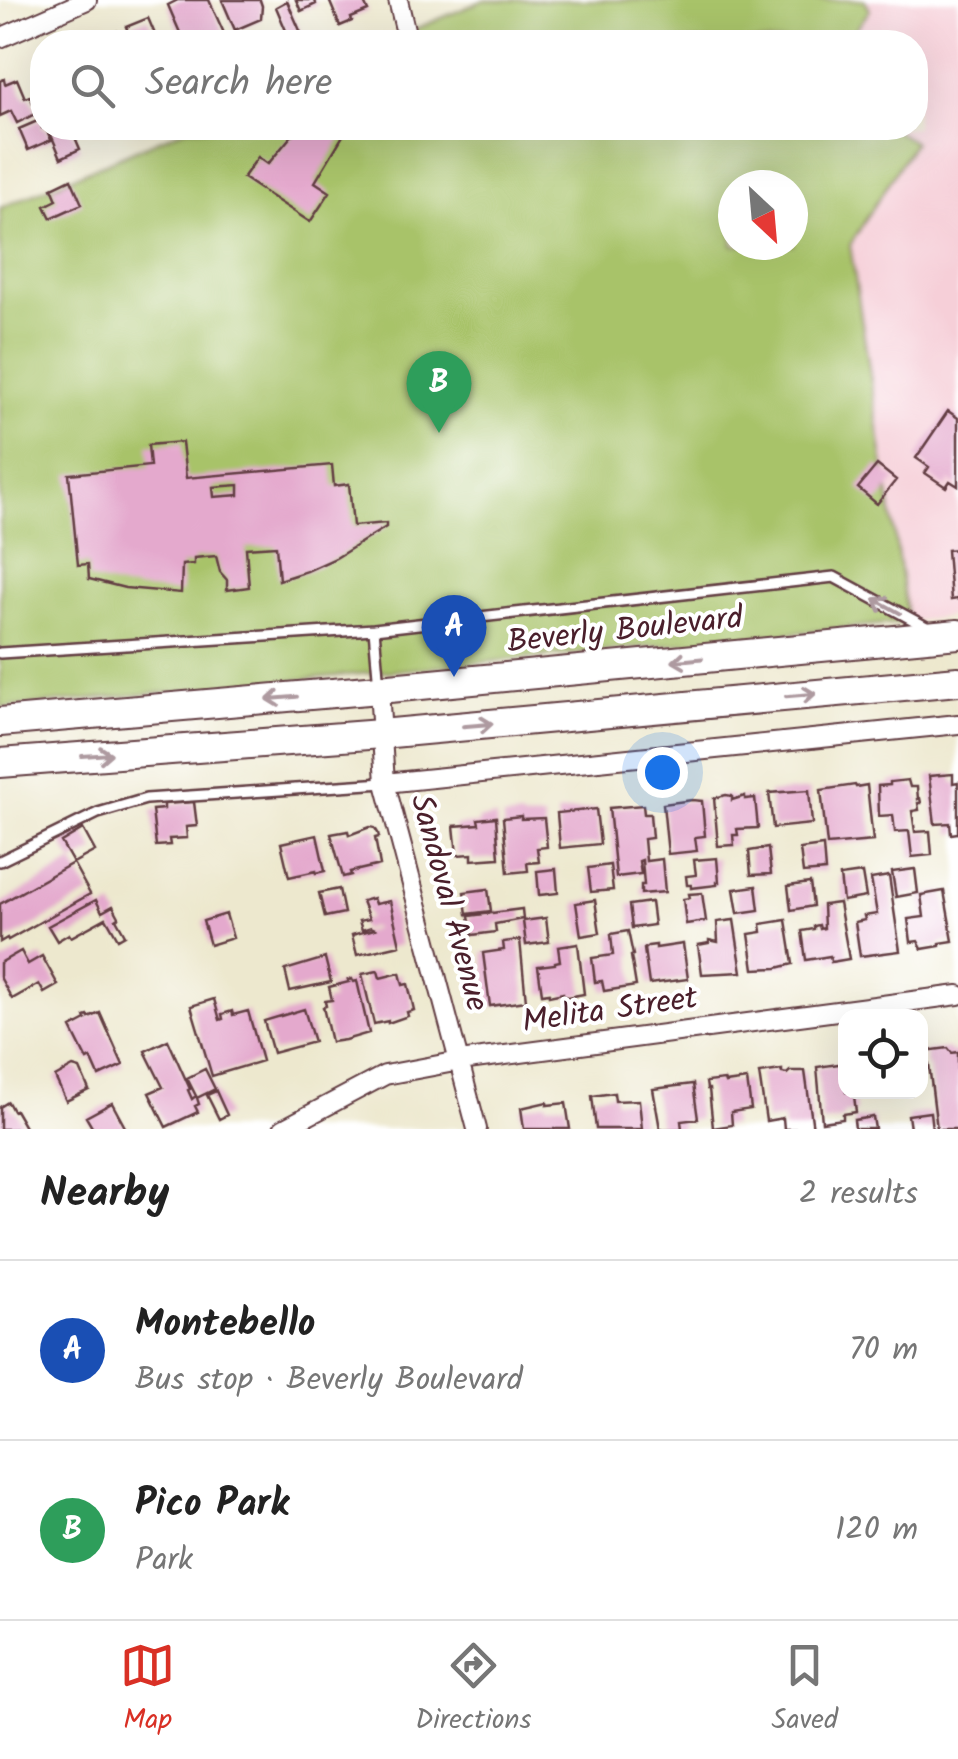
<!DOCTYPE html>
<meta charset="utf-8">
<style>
body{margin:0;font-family:Kalam,sans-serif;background:#f6f6f6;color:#222}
.controls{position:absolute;right:30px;bottom:30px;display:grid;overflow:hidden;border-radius:20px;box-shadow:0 10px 40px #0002}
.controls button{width:90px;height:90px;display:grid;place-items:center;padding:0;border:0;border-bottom:2px solid #e0e0e0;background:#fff;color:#222;font:50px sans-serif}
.compass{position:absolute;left:718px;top:170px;width:90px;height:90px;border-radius:50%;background:#fff;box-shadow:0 10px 40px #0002;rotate:154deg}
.you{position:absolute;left:662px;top:772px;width:35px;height:35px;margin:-25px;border:8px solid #fff;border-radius:50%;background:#1a73e8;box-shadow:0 0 0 15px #1a73e833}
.badge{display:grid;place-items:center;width:65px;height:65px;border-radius:50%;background:#d93025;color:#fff;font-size:32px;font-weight:700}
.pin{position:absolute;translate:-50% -82px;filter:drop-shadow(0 2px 5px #0008)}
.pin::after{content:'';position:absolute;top:52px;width:35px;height:30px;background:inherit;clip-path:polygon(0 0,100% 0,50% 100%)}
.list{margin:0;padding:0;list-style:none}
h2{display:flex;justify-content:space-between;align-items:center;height:130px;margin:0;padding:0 40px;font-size:42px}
h2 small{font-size:32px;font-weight:400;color:#767676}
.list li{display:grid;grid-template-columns:65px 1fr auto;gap:30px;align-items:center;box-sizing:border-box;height:180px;padding:0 40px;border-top:2px solid #e0e0e0}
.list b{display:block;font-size:38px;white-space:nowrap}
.list p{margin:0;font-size:32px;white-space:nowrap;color:#767676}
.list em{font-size:32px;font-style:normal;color:#767676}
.icon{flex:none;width:55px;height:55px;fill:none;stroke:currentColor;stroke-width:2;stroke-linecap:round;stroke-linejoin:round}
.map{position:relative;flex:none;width:958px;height:1129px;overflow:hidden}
.search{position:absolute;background:#fff;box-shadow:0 10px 40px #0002;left:30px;right:30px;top:30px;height:110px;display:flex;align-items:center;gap:25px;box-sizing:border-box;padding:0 35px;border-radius:40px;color:#767676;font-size:38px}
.sheet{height:490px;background:#fff}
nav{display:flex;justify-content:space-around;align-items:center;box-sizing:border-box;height:140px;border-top:2px solid #e0e0e0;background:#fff;font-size:28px;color:#767676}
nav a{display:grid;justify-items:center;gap:5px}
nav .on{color:#d93025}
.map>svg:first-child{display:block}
.built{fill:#f6cfd8}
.green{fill:#a8c369;stroke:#79714a;stroke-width:2.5;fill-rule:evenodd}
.building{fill:#e4a9cd;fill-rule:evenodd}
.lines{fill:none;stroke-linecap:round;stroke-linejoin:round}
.lane-casing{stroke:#623d43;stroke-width:14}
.street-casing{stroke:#623d43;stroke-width:22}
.secondary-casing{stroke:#623d43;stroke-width:32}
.lane{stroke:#fff;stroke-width:9}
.street{stroke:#fff;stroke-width:18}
.secondary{stroke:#fff;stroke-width:28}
.oneway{stroke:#ae9aa0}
.labels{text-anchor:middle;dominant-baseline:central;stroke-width:8;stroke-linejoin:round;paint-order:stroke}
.street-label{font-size:32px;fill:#4a1f2b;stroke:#fff}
</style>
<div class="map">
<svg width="958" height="1129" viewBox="0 0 958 1129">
<rect width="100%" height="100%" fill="#fff"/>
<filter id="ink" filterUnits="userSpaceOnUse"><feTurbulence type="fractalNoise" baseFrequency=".01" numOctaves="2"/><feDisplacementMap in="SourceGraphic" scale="20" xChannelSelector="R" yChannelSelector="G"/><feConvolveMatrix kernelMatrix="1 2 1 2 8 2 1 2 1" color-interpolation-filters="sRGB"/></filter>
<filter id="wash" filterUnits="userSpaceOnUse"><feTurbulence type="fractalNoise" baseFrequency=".0048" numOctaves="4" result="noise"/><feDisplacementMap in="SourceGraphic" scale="40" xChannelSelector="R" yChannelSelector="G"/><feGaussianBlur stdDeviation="2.25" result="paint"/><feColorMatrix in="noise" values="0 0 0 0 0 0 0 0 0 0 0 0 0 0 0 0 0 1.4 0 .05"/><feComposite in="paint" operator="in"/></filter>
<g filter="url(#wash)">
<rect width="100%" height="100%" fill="#ede8ce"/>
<!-- built -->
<path class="built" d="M865,0H958V615L908,622L850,245L913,142L890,128H916V42H847L869,10Z"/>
<!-- green -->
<path class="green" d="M484,0H865L870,10L847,42H385Z
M187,128H890L914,142L850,245L908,622L0,708V208ZM733,185H793V245H733Z"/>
<g id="blocks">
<!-- building -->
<path class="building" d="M178,0H209L228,42H184L168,5Z
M222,0H260L262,6L261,19L235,30Z
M296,0H315L316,4L301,11Z
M329,0H363L368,11L351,18L352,21L340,26Z
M287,1L302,35L290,40L276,7Z
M148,18L157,39L149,42H133L126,27Z
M117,31L122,42H98L96,39Z
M4,79L5,84L17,79L25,98L30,96L37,113L17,123L11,111L0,116V81Z
M42,119V128H46L51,140L28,150L19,129Z
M54,128H71L80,149L61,158L49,130Z
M298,128H334L344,134L315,182L330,192L310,222L243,178L258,157L268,164Z
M71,179L82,204L51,218L45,206L57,200L52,188Z
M948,411L958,418V486L950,481L946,487L925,473L929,467L916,458Z
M182,442L186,478L332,465L334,486L349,484L353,526L386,523V527L336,558L307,571L279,580L276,546L246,548L249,587L227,590V580L220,572L216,556L194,558V564L182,565L181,593L125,588L89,579L88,564L78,565L69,474L150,466L148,445ZM239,485V495L214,497L213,487Z
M877,465L896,480L877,504L858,488Z
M958,549V599L951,600L947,550Z
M953,774V783L958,782V833L951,834L950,823L935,824L929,776Z
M908,780L910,787H917L918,799L920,798L921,803H918L919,810L912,811L915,832L930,831L932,855L912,857L909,831L895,832L893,815L879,816L878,786L890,785V782Z
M855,785L856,787L867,785L873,841L827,845L821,790Z
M809,790L812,824L773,828L769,793Z
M726,795L732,796V800L745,796V799L755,798L758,828L737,829L738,835H733L734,845L718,846L714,798Z
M692,800L702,801L705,836L695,837L697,851L668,854L663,804Z
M194,802L197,826L186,827L187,838L169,839L170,845L156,846L152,810L164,809V804Z
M643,805L644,814H650L652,838L644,839L646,861L662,859L665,892L641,894V885H644L642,860L639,861L641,874L616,877L609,808Z
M596,809L600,844L560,848L557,813Z
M521,816V819L544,818L547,847L537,848L539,862L527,863L528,871L508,873L503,818Z
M496,817L499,858L472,860V854L457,855L454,826L479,824L478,819Z
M370,827L375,828L378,833L379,837L375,838L380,865L350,872L351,875L343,877L331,834L348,831L349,835Z
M83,829L95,851L73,863L61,842Z
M317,835L325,871L316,873V871L289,877L281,843Z
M823,846L825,871L803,873L800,849Z
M768,848L771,874L751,875L749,851Z
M717,858L719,882H717V885L691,888V885H687L686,876L696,875L694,860Z
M73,863L90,894L8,940L7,938L0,942V904Z
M610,865L613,890L591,892L588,868Z
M556,869L558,893L539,895L537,871Z
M915,869L918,893L896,897L892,872Z
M862,873L866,897L843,901L840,876Z
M889,876L900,951L860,956L855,922L865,920L864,916L877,914L871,879Z
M810,883L813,906L791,910L788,886Z
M756,886L759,910L738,913L734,889Z
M339,889L344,913L325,917L319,893Z
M488,889L491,911L467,914L464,892Z
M944,891L953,941L940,943V946L922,949L918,941L911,942L908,919L924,917L921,895Z
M702,893L706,921L686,924L683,899L690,898L689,894Z
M373,898L375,904L390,901L400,945L357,955L352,935L375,929L371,927L362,930L359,921L369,919L362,901Z
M96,900L102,912L113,906L119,917L116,919L125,935L118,939L106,918L71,937L69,934L57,941L48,926Z
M595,900L600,933L581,936L576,903Z
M651,902L654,925L632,928L629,905Z
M839,903L849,959L831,962L830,956L806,960L802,931L814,929V926L819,925L820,929L824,928L823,905Z
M522,909L523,919L495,924L496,932L472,935L469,916Z
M226,914L233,938L210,945L203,921Z
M546,918L549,942L526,945L523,921Z
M734,920L742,972L702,974L698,945L709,943V940L718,942L717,922Z
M786,920L793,964L777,968L754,969L749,934L762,932L761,924Z
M628,931L633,955L631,956L636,986L604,991L602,981L595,982L592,958L613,955L611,934Z
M520,940L526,1001L490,1006L483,953L504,950L503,942Z
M578,944L584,994L567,997L563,996V993L549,996V993L542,994L538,966L555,964V962L560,961L558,947Z
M683,944L688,979L649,984L644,949L648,946L656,945V948Z
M21,951L28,964L42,956L58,985L44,993L39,984L12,999L0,977V963Z
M325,958L331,982L290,991L285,970Z
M378,971L380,978L400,973L403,985L408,984L414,1010L407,1012L408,1016L388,1023V1021L374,1024L362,974Z
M352,979L353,982L357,981L369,1033L345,1040L331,1042L323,1007L326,1006L325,1001L332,1000L329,987L349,982L348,980Z
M214,999L220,1020L223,1019L222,1014L232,1011L233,1015L248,1011L262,1061L212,1076L191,1006Z
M304,1009L314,1042L273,1053L264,1021Z
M100,1013L123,1065L99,1076L91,1058L87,1060L71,1028L86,1020L85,1017L88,1016L89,1018Z
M168,1040L190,1089L188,1090L192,1099L196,1096L187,1078L205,1069L215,1089L197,1098L199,1104L195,1106L198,1112L166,1127L149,1093L163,1087L145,1051Z
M948,1048L952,1053L958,1052V1129H937L929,1065L927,1066L925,1051Z
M846,1063V1092H861V1096H854L856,1112L843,1114V1119L822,1122L817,1067Z
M73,1067L80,1069L89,1090L66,1101L55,1077Z
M782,1070V1073L787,1074L790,1071H805L813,1129H784L783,1118L766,1121L759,1073Z
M724,1080L725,1083L747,1080L751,1109L731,1112L732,1125L713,1128L709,1089H707L706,1082Z
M693,1084L698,1119L681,1121L682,1129H660L653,1089Z
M216,1091L227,1115L219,1119L207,1095Z
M614,1093L615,1101L639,1100L642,1129H596L592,1096Z
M8,1102L13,1111L15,1110L26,1129H0V1107Z
M547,1102V1105L566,1103L570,1129H524L521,1108Z
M112,1103L126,1129H93L86,1117Z
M930,1112L932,1129H910L908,1115Z
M873,1117L875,1129H855L854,1120Z"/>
</g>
</g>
<g filter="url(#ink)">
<use href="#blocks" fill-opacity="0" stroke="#623d43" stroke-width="2.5"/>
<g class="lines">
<!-- lane casing -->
<g class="lane-casing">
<path id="lane" d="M374,629L834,577L930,629
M0,653L374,629L379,687
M0,861L98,813L146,799L384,783"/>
</g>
<!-- street casing -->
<g class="street-casing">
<path id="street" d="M398,0L408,42
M0,38L87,0
M379,689L385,783L477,1129
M385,783L958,724
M283,1129L385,1075L460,1061L958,995"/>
</g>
<!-- secondary casing -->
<g class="secondary-casing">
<path id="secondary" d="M0,722L379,689L958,634
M0,763L381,734L958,681"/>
</g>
<!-- lane -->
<use href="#lane" class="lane"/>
<!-- street -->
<use href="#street" class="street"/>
<!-- secondary -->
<use href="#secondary" class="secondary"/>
</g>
<!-- one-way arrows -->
<defs><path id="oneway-shaft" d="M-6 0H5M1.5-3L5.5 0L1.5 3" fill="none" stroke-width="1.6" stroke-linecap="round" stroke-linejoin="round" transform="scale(2.5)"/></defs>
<g class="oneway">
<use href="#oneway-shaft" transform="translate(887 606) rotate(-151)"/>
<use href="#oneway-shaft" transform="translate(687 660) rotate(174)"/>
<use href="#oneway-shaft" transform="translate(801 695) rotate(-5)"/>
<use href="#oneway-shaft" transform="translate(282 698) rotate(175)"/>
<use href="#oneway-shaft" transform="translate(478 725) rotate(-5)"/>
<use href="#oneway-shaft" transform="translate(97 755) rotate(-4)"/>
</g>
</g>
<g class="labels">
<!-- street labels -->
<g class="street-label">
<text transform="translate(625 631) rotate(-6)">Beverly Boulevard</text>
<text transform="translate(448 903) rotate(75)">Sandoval Avenue</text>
<text transform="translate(610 1011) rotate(-8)">Melita Street</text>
</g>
</g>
</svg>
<div class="controls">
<button><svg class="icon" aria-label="locate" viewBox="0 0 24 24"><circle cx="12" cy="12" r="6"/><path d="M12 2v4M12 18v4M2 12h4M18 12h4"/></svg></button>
</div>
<svg class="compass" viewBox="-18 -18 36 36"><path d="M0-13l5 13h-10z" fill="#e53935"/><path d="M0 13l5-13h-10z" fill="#767676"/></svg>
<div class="you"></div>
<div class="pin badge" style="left:454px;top:677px;background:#1a4fb4">A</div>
<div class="pin badge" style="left:439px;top:433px;background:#2e9e5b">B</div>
<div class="search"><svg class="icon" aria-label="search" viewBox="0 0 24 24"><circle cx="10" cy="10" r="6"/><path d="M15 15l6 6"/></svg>Search here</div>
</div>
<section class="sheet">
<h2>Nearby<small>2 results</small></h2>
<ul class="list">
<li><span class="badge" style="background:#1a4fb4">A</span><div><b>Montebello</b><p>Bus stop · Beverly Boulevard</p></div><em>70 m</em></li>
<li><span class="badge" style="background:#2e9e5b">B</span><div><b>Pico Park</b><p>Park</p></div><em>120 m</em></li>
</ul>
</section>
<nav>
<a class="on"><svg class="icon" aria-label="map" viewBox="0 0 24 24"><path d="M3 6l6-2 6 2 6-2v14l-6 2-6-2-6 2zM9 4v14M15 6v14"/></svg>Map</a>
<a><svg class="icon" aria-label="directions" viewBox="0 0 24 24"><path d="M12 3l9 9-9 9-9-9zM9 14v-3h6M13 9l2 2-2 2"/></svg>Directions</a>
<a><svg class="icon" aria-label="saved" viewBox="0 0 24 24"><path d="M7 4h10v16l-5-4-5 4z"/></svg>Saved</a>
</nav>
